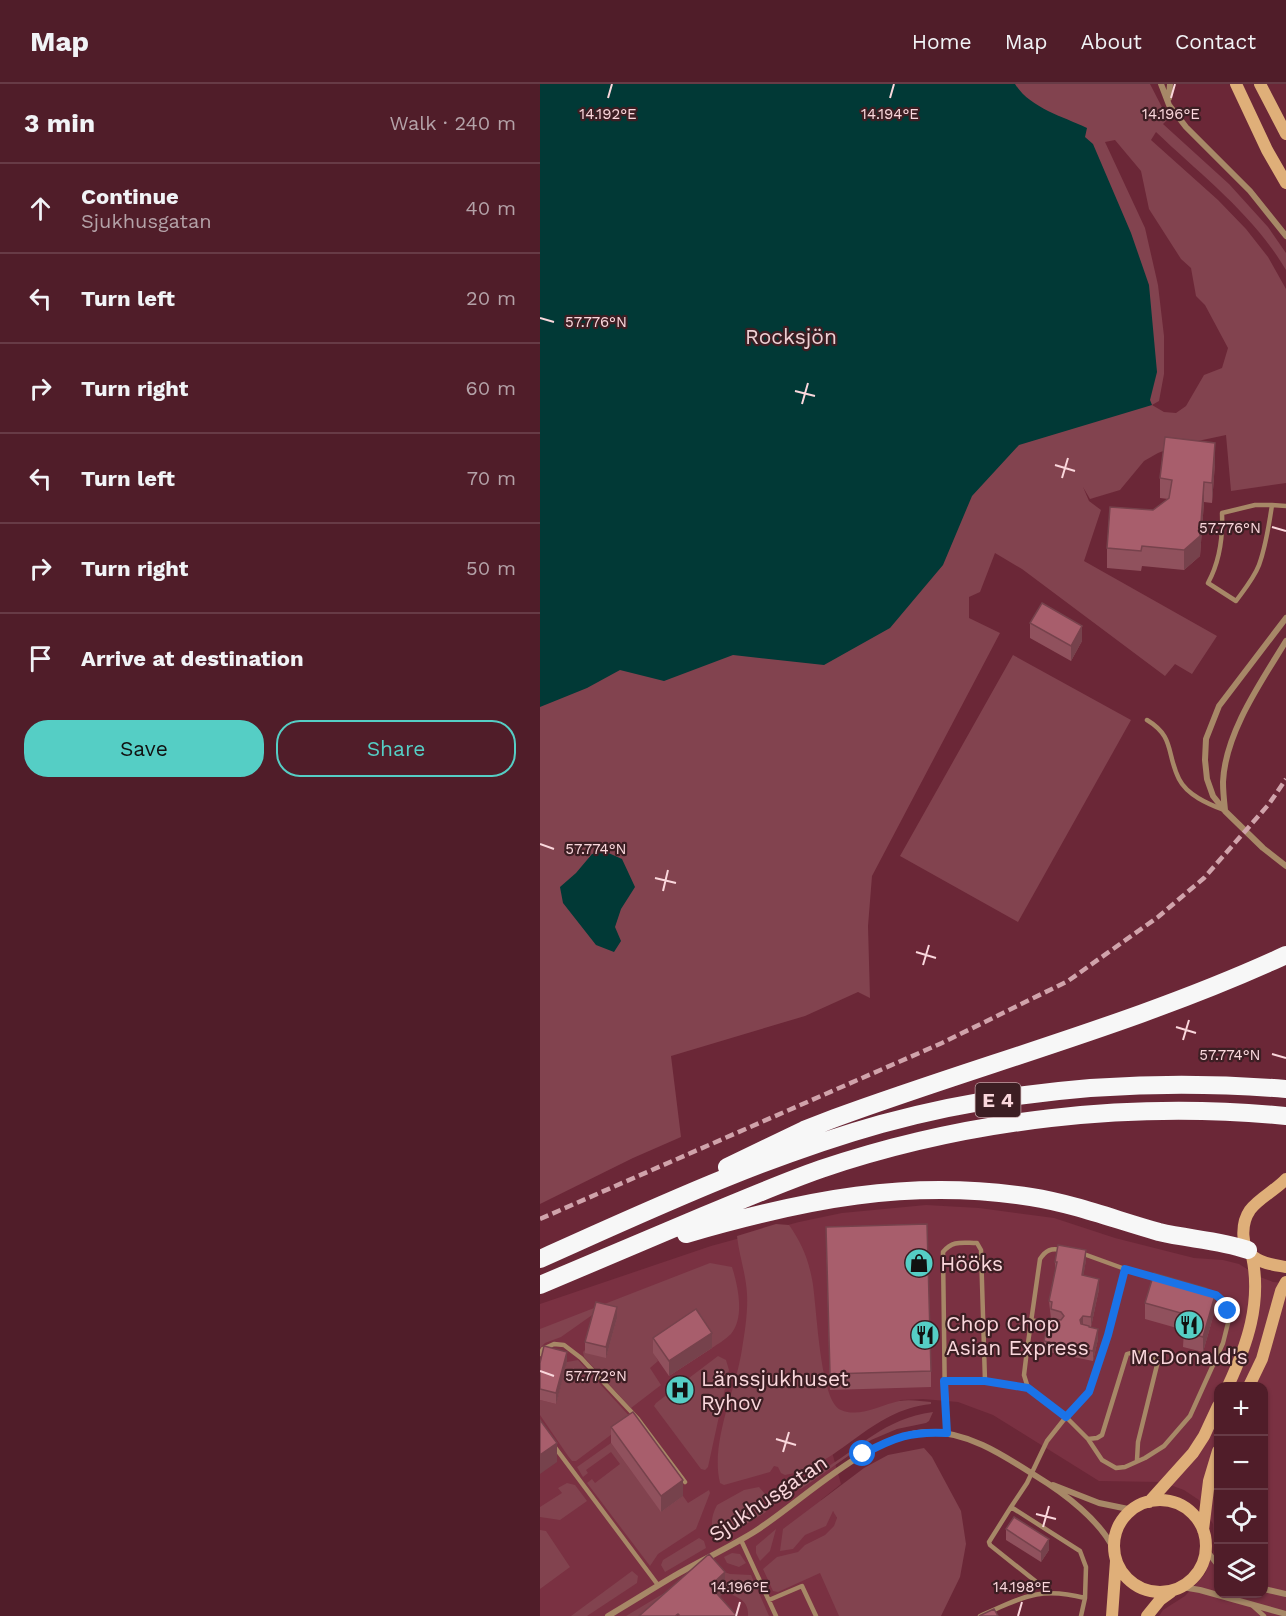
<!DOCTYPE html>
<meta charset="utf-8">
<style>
body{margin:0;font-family:"Work Sans",sans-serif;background:#562631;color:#f1f3f6}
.controls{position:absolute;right:18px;bottom:18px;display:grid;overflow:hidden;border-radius:12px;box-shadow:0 2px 4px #0004}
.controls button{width:54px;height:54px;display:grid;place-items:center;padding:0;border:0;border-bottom:2px solid #673b46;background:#501d29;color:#f1f3f6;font:30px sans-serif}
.stop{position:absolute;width:18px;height:18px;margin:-14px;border:4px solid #1a73e8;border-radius:50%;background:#fff}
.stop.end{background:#1a73e8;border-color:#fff;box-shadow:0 2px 6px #0008}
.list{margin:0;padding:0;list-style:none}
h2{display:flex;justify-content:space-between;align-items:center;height:78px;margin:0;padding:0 24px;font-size:26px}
h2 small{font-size:20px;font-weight:400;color:#b4a2a8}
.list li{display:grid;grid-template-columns:39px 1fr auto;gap:18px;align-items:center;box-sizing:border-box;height:90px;padding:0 24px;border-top:2px solid #673b46}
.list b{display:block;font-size:22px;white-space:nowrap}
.list p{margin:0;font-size:20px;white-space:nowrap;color:#b4a2a8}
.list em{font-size:20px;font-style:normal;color:#b4a2a8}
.actions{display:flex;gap:12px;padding:18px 24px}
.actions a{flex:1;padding:14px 0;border:2px solid #55cec5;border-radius:24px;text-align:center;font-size:21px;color:#55cec5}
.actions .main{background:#55cec5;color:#111}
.icon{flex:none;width:33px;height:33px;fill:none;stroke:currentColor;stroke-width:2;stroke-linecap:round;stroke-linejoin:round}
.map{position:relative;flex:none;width:746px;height:1532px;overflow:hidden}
header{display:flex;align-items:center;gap:36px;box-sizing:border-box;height:84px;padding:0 30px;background:#501d29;border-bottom:2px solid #673b46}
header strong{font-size:28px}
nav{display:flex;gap:33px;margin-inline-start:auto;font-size:21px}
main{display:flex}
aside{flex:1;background:#501d29}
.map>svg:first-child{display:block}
.built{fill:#7a3142;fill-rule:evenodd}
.green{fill:#82434f;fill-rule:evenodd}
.water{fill:#013936}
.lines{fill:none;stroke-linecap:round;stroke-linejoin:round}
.lane{stroke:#a78867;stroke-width:4.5}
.street{stroke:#a78867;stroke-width:6}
.secondary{stroke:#dfaf79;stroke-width:12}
.highway{stroke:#f7f7f7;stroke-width:18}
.rail{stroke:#d0a3ab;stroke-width:4.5;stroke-dasharray:9 4.5;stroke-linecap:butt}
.wall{fill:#90515d}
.shaded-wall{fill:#76424c}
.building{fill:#a85e6c;stroke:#76424c;stroke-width:1.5}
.route{stroke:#1a73e8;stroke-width:8}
.ticks{fill:none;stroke:#fad7dc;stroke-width:2}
.labels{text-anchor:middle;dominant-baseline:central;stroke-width:4.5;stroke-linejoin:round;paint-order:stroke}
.shield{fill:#3c1e23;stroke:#c1a0a4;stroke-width:1.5}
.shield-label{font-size:20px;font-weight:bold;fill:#fad7dc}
.park-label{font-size:21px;fill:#edd0d4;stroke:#3c1e23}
.poi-label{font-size:21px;fill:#fad7dc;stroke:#3c1e23;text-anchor:start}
.street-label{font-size:21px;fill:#fad7dc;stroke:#3c1e23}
.ticks-label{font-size:15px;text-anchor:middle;fill:#fad7dc;stroke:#3c1e23;stroke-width:4.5;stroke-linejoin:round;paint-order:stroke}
</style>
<header>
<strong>Map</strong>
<nav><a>Home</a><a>Map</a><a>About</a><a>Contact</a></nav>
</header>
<main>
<aside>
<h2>3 min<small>Walk · 240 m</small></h2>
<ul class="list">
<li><svg class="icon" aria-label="ahead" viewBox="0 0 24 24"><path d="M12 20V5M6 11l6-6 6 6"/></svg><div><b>Continue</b><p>Sjukhusgatan</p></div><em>40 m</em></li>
<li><svg class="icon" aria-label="left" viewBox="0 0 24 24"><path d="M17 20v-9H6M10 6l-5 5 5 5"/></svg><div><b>Turn left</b></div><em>20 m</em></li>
<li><svg class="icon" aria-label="right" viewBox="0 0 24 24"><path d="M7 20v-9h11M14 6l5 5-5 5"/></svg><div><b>Turn right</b></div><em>60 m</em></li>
<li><svg class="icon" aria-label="left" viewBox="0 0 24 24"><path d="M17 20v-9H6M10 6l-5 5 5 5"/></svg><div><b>Turn left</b></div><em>70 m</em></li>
<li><svg class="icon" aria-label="right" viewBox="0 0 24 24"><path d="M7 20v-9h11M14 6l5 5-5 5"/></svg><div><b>Turn right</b></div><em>50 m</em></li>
<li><svg class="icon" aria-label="arrive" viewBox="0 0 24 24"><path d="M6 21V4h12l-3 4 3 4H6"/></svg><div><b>Arrive at destination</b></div></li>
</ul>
<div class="actions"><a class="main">Save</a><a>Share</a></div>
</aside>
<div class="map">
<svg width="746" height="1532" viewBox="0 0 746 1532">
<rect width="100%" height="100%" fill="#6b2737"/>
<!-- built -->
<path class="built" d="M386,1121L439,1124L514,1134L575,1154L654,1174L683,1176L699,1180L720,1193L733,1198L746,1199V1532H619L623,1526L645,1512L665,1490L674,1466L673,1440L659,1416L644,1406L622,1398L559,1397L453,1331L418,1318L383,1315L361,1316L288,1354L301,1400L281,1416L295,1429L308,1464L315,1532H0V1220L171,1162L259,1138L302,1129ZM678,1302H724V1510H678Z"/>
<!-- green -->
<path class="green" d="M0,0H610L628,35L623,40L689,100L728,143L746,169V186C713,130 662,92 616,48L611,56L678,116L706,145L728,173L746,205V399L691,407L686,351L639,361L618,369L604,377L580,406L550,415L543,403L549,417L561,426L544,477L677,552L652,590L635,580L625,592L482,485L455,469L440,508L429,513V534L460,549L332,792L328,842L330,914L318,908L265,932L131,972L141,1053L93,1074L0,1120ZM575,56L601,87L609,125L641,175L651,184L656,212L665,221L688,264L682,284L664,291L646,322L636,329L624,328L612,321L619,317L624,290V252L618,201L605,144L565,58Z
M473,571L591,636L478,838L360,772Z
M236,1140L249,1141C261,1158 268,1174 272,1195C277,1219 279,1317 301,1326C319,1334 341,1321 359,1317C369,1315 381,1317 391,1318V1320C329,1326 299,1383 245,1391L241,1389L238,1383L234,1382L230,1388L184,1401L180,1399C170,1358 196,1306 202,1265C205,1247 208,1227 207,1210C206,1190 199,1171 197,1152Z
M170,1179L192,1183C198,1202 205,1233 191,1250C186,1255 178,1260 172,1264L156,1241L114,1269L118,1277L110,1284L121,1301L91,1324L44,1273L43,1268L45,1266L48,1269L55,1229L21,1253L5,1259L0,1264V1245Z
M178,1272L186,1276L189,1286L168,1383L165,1386L161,1385L114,1322L116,1319Z
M38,1276L92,1335L36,1377H32L28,1372L0,1331V1316L16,1320L27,1278Z
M393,1328L389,1337L386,1339L357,1345L331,1356L261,1405L247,1399C259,1395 270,1392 282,1386C322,1363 343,1335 393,1328Z
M71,1359L120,1426L143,1412L148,1419L169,1406L170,1409L156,1445L118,1470L110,1482L47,1399L52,1395L55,1399L80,1380L71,1368L46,1386L48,1389L43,1393L37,1383Z
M384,1364L392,1373L421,1427L426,1460L420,1493L401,1532H299L280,1489L238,1508L233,1507L223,1485L237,1473L258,1468L265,1461L285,1451L294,1442L297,1434L293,1427L286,1442L265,1451L253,1465L240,1467L243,1445L324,1384L348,1371Z
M27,1399L35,1401L47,1417L20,1436L0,1433V1423L22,1409L18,1404Z
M219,1403L226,1411L223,1421L226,1428L178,1457C170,1443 170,1435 177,1421L204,1406Z
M236,1445L230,1467L220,1477L216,1469V1462Z
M0,1446L6,1447L30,1483L0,1505Z
M159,1454L164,1457L166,1464L125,1488L121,1481L123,1476Z
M192,1469L200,1470L206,1479L199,1483L187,1479L184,1473Z
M179,1486L190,1490L211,1491L229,1532H208C209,1516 198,1514 186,1508C180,1505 174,1495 169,1490Z
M92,1487L98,1492L97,1499L47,1532H31Z
M126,1508L100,1532H86Z"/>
<!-- water -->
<path class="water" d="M0,0H475C490,24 522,32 547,44L545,53L553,60L591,149L609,201L617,288L610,316L612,321L479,361L432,412L403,481L350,544L284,581L193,571L124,597L80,586L47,604L0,623Z
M64,767L82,775L95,803L81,825L75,843L81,857L74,868L56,861L23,819L20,803L36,789L52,770Z"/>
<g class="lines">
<!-- lane -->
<path class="lane" d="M715,421H732C729,441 726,462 719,481C714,494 704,506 696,517L668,499C680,477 683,454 682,429Z
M732,421L746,422
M607,636C635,653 626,669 639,695C647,711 668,720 684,726
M521,1166C511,1164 506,1166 500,1175L487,1266L484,1291L488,1304L526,1333L548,1355L562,1376L576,1384L585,1383L605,1374L624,1362L650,1332L683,1259L688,1239V1227L684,1217L676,1211L661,1206
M541,1169L585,1185L568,1251L549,1308L526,1333L507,1357L487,1399L471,1423L540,1467L546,1483L545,1514L541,1532
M585,1185L618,1194
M490,1236L511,1240
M0,1270L3,1265L14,1260L24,1261L41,1274L98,1335L145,1398
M404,1297H445L488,1304
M407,1349L405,1324L403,1168C413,1156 422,1159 437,1159L441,1166L445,1297
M548,1355L557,1354L562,1351L587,1270C597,1266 610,1270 618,1277L598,1358L597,1376
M14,1362L118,1501
M471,1423L449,1458L450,1461L499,1500L507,1508
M201,1456L236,1532
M229,1516L262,1502L276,1532
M713,1522L724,1532
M440,1532C482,1514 498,1502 545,1514"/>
<!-- street -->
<path class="street" d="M621,0L629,21L646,43L710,107L746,152
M629,14L630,0
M746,534L679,622L666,655L665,676L667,695L673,712L685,727L723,764L746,782
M685,726C684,717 683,707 683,698C685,649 721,598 746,557
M513,1401L559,1419L593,1426
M666,1466L678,1481
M642,1503L660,1506L746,1530
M724,1505L746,1510
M68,1532C90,1519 112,1505 134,1492C160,1477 188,1464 214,1448C263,1417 329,1349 389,1348C429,1348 463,1371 496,1392C524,1409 561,1437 574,1466"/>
<!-- secondary -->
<path class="secondary" d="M696,0L727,66L746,99
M720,0L746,50
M746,1095C736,1106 719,1114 710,1126C701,1139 700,1164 714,1173C723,1180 735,1181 746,1183
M688,1302C707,1261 722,1219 712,1172
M709,1302L722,1275L741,1207L746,1198
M574 1462a46 46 0 1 1 92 0a46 46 0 1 1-92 0Z
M609,1418L653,1369L664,1352L678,1322
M663,1446L669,1397L678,1367
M572,1532L576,1477
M607,1532L620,1516L631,1508"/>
<!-- highway -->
<path class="highway" d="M187,1083L264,1046L295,1034C445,979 601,938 746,871
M146,1150C263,1116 369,1094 491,1113C535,1120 576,1136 619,1148C648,1155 679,1156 708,1166
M0,1175C112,1125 223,1073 341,1040C473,1004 610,994 746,1005
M0,1201C54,1178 108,1155 163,1132C202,1116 241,1099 281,1085C429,1035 590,1017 746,1032"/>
<!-- rail -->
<path class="rail" d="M0,1135L402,959L528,897L618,833L664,794L729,720L746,695"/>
</g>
<!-- wall -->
<path class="wall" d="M675,379L672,419L664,418L660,472L644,486L602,482L601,487L567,484V464L628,415L620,414V394Z
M490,539L542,557L531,577L490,554Z
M286,1143L391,1287V1303L290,1306Z
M546,1176L543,1192L559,1205L551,1243H549L558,1255L553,1277L504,1267V1257L511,1235L509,1217L515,1188V1178Z
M666,1208L675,1226L663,1268L643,1263L644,1246L605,1235V1219Z
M77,1234L66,1274L45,1269V1258Z
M113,1254L172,1264L129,1292L113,1269Z
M27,1278L16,1320L0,1316V1279Z
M71,1343L143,1412L121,1428L71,1359Z
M466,1445L509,1466L501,1478L466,1456Z"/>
<!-- shaded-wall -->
<path class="shaded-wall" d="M675,359V379L672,419V399Z
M664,398V418L660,472L644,486V466Z
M542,542V557L531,577V562Z
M546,1166V1176L542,1201V1191Z
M559,1195V1205L551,1243V1233Z
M675,1211V1226L663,1268V1253Z
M77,1223V1234L66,1274V1263Z
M543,1232V1242L540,1236Z
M558,1245V1255L553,1277V1267Z
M172,1249V1264L129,1292V1277Z
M27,1268V1278L16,1320V1309Z
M17,1359V1378L0,1390V1371Z
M143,1396V1412L121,1428V1412Z
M509,1455V1466L501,1478V1468Z
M185,1488V1508L170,1522V1502Z"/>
<!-- building -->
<path class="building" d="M625,353L675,359L672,399L664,398L660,452L644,466L602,462L601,467L567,464L570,423L613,426L629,414L632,396L620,394Z
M502,519L542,542L531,562L490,539Z
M387,1140L391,1287L290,1290L286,1143Z
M518,1161L546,1166L542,1191L559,1195L551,1233L543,1232L540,1236L541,1240L549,1242V1243L558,1245L553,1267L504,1257L509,1234L521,1236L524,1232L521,1228L511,1225L512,1218L509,1217L517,1178H515Z
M614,1189L666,1204L665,1208L675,1211L663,1253L643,1247L648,1231L605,1219Z
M56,1218L77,1223L66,1263L45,1258Z
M156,1225L172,1249L129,1277L113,1254Z
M4,1262L27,1268L16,1309L0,1305V1279Z
M93,1328L143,1396L121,1412L71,1343Z
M0,1336L17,1359L0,1371Z
M474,1433L509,1455L501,1468L466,1445Z
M169,1470L185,1488L170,1502L197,1532H140L138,1530L135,1532H99Z
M454,1525L458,1532H439Z"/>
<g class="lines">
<!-- route -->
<path class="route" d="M323,1370C355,1353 371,1347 407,1349L404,1297H445L488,1304L526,1333L549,1308L568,1251L585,1185L676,1211L684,1218L688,1227"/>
</g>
<!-- ticks -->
<path class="ticks" d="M68,14L72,0M350,14L354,0M631,14L635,0M0,234L14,238M255,307L275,312M262,320L268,299M515,381L535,387M522,394L528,374M732,443L746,447M0,760L14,765M115,794L136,799M123,807L128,786M376,868L396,874M383,881L389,861M636,943L656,949M643,956L649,936M732,970L746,974M0,1287L14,1292M236,1355L256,1361M243,1368L249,1348M496,1430L516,1435M503,1443L509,1422M196,1532L200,1518M478,1532L482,1518"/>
<!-- icons -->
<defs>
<g id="shop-disc" transform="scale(1.5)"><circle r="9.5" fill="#55cec5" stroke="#3c1e23"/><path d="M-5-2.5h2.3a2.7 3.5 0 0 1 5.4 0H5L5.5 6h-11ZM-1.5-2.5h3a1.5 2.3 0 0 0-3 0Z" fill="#111"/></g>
<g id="restaurant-disc" transform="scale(1.5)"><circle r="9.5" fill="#55cec5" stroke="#3c1e23"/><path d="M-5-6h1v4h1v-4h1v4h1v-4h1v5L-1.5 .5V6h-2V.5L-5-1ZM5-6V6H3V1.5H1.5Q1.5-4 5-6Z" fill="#111"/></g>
<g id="hospital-disc" transform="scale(1.5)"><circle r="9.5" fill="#55cec5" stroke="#3c1e23"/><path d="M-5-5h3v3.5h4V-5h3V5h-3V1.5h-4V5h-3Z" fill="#111"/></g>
</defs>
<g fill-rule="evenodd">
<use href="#shop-disc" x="379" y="1179"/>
<use href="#restaurant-disc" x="649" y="1241"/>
<use href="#restaurant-disc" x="385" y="1251"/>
<use href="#hospital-disc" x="140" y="1306"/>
</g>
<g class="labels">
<!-- shield labels -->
<rect class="shield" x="435.5" y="999" width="45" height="34" rx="4.5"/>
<g class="shield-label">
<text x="458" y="1016">E 4</text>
</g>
<!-- park labels -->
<g class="park-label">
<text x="251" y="252">Rocksjön</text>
</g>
<!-- poi labels -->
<g class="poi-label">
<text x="400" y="1179">Hööks</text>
<text x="406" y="1239">Chop Chop<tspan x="406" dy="24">Asian Express</tspan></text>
<text x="649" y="1272" text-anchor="middle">McDonald's</text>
<text x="161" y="1294">Länssjukhuset<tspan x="161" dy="24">Ryhov</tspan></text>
</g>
<!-- street labels -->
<g class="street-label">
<text transform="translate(228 1414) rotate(-34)">Sjukhusgatan</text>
</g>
</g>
<g class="ticks-label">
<text x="68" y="35">14.192°E</text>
<text x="350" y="35">14.194°E</text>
<text x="631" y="35">14.196°E</text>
<text x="56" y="243">57.776°N</text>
<text x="690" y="449">57.776°N</text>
<text x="56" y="770">57.774°N</text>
<text x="690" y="976">57.774°N</text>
<text x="56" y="1297">57.772°N</text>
<text x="200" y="1508">14.196°E</text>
<text x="482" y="1508">14.198°E</text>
</g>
</svg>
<div class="controls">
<button>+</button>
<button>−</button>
<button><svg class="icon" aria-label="locate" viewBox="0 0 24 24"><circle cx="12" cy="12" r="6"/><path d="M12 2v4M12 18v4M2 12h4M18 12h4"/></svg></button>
<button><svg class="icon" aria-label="layers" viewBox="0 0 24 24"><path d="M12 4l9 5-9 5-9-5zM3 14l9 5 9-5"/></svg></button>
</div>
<div class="stop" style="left:323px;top:1370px"></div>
<div class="stop end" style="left:688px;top:1227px"></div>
</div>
</main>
